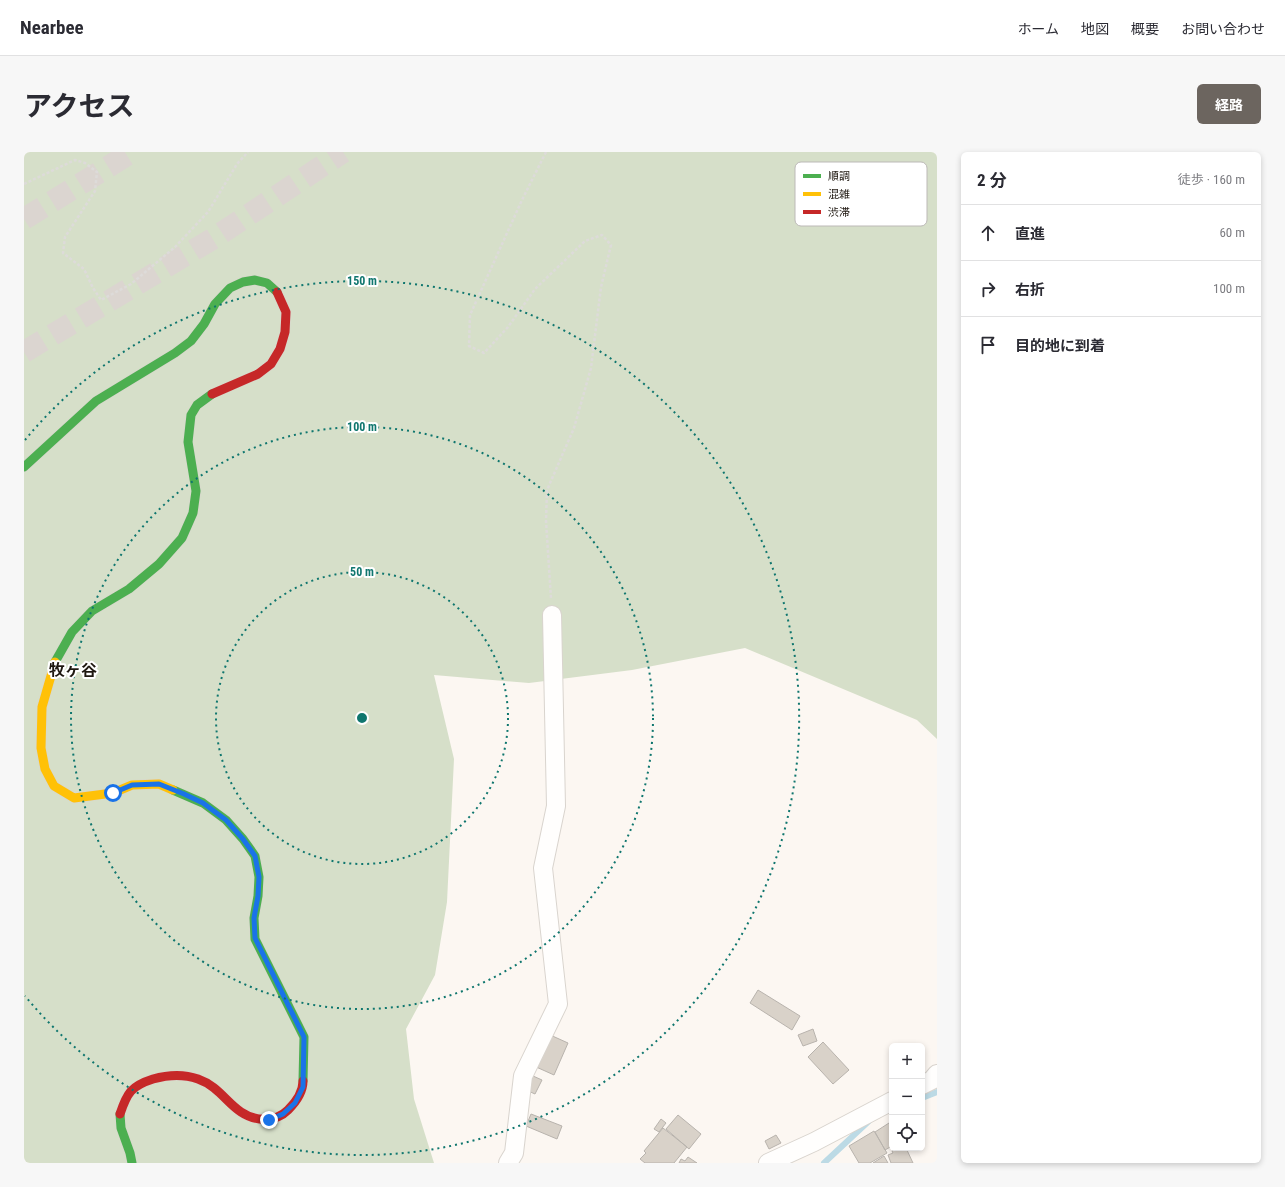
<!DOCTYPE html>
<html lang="ja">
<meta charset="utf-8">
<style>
body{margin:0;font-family:"Roboto Condensed","Noto Sans JP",sans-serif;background:#f7f7f7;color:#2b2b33}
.controls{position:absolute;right:12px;bottom:12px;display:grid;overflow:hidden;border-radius:6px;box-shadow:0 2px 6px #0003}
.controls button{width:36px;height:36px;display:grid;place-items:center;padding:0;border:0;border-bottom:1px solid #e1e1e2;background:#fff;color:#2b2b33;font:20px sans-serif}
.stop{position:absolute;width:12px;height:12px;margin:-9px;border:3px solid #1a73e8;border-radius:50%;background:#fff}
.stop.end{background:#1a73e8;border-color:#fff;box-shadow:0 1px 4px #0008}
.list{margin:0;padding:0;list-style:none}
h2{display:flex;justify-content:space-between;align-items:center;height:52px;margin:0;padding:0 16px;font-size:17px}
h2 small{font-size:13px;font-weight:400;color:#7c7c81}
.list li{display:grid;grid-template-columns:26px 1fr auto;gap:12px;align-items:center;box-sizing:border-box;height:56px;padding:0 16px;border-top:1px solid #e1e1e2}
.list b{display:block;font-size:15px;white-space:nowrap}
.list em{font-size:13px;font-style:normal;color:#7c7c81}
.icon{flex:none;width:22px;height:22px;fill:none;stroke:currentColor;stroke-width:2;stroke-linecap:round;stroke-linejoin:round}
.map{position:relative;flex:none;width:913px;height:1011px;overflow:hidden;border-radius:6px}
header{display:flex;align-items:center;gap:24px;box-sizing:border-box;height:56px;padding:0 20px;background:#fff;border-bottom:1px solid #e1e1e2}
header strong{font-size:19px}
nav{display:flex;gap:22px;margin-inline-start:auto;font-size:14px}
.intro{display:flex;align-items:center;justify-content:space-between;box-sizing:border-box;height:96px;padding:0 24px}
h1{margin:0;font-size:28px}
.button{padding:10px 18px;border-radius:6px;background:#6c655f;color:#fff;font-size:14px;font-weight:700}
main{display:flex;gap:24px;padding:0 24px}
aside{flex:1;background:#fff;border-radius:6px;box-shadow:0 2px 6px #0003}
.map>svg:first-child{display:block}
.forest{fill:#d6dfc9}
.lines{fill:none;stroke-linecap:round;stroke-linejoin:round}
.stream{stroke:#bcdae5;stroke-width:6}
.building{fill:#d9d2c9;stroke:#b8b3ad}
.highway-tunnel{stroke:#dbd5d0;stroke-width:22;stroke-dasharray:22 11;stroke-linecap:butt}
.street-casing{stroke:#d9d4ce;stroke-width:20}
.fast-casing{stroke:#d9d4ce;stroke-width:10}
.slow-casing{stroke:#d9d4ce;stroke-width:10}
.jam-casing{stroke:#d9d4ce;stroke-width:10}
.path{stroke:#dddbd9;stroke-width:2.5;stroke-dasharray:3 2;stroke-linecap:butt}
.street{stroke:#fffefd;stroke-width:18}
.fast{stroke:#4caf50;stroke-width:9}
.slow{stroke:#ffc107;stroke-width:9}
.jam{stroke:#c62828;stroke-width:9}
.route{stroke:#1a73e8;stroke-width:5}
.ring{fill:none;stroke:#0f766e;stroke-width:2;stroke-dasharray:2 4}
.labels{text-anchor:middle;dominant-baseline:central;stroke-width:4;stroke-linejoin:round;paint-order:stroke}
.quarter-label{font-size:16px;font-weight:bold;fill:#1e1710;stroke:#fff}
.key{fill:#fff;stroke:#bcb9b7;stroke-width:1}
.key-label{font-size:11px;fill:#1e1710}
.centre{fill:#0f766e;stroke:#fff;stroke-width:2}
.ring-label{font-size:12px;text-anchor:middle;font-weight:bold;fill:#0f766e;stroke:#fff;stroke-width:4;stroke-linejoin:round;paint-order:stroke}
</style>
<header>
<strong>Nearbee</strong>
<nav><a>ホーム</a><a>地図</a><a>概要</a><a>お問い合わせ</a></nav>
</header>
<div class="intro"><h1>アクセス</h1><a class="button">経路</a></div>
<main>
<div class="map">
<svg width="913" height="1011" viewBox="0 0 913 1011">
<rect width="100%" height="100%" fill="#fcf7f2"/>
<!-- forest -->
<path class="forest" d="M0,0H913V587L893,568L721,496L608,518L505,531L410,523L430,607L423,750L411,823L382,877L390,947L410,1011H0Z"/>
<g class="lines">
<!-- stream -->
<path class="stream" d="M898,946L913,940
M800,1011L845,969"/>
</g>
<!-- building -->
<path class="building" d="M734,838L776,864L768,878L726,851Z
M789,877L793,889L779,894L774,883Z
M524,882L544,891L530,923L510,914Z
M799,890L825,918L809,932L784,905Z
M509,924L518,928L511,942L502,938Z
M507,962L538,974L533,987L502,974Z
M654,963L677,982L665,997L642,977Z
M637,967L642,971L635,980L630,977Z
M865,971L868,976V994L861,998L851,980Z
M639,976L663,995L650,1011H621L616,1007L622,1001L620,999Z
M850,979L863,1001L846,1011H835L825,994Z
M752,983L757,991L745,997L741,989Z
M874,996H882L889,1011H867L864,1003L869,1001L868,999Z
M860,1004L864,1011H849Z
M664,1005L673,1011H655L657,1007L661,1009Z"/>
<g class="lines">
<!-- highway-tunnel -->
<path class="highway-tunnel" d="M0,67L108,0
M0,200L190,86L319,0"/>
<!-- street casing -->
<g class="street-casing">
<path id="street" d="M898,933L908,928L913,922
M484,1011L490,1001L499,924L534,852L519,716L532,654L528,463
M744,1011L790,990L868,949"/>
</g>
<!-- fast casing -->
<g class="fast-casing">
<path id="fast" d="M0,315L72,249L151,201L167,189L180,172L191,152L206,136L219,130L231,128L243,131L253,140
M31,510L48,480L68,459L105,437L135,412L158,386L169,361L172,339L164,290L167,263L173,253L188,242
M149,638L179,651L202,668L219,687L231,704L235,725L234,744L230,766L231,787L280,885L279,929
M96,962L97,976L106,1001L108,1011"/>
</g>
<!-- slow casing -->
<g class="slow-casing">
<path id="slow" d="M31,510L18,555L17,596L21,617L30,634L50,646L89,641L108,633L135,632L149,638"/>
</g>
<!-- jam casing -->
<g class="jam-casing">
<path id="jam" d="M188,242L234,222L247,212L256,197L261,180L262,160L253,140
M96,962C103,941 107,934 129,927C143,923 160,922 174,927C194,934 202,950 217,960C232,970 252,970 264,958C272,950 279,940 279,929"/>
</g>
<!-- path -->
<path class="path" d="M522,0L498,48L446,163L445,194L460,201L484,175L511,137L561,89L578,83L587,93L577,135L567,216L550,276L523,338L522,369L527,446
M0,32L51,8L61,11L73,20L71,39L41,85L39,101L60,117L69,136L77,148L107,132L151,95L184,60L213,12L224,0"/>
<!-- street -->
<use href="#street" class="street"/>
<!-- fast -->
<use href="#fast" class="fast"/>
<!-- slow -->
<use href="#slow" class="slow"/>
<!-- jam -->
<use href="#jam" class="jam"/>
</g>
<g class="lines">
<!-- route -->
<path class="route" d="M89,641L108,633L135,632L160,642L179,651L202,668L219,687L231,704L235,725L234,744L230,766L231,786L280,885L279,935L271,951L259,962L245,968"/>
</g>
<!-- distance rings -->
<g class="ring">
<circle cx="338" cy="566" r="146"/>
<circle cx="338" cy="566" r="291"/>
<path d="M1 288A437 437 0 1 1 1 844"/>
</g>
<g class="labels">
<!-- quarter labels -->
<g class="quarter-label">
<text x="49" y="518">牧ヶ谷</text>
</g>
</g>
<!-- legend -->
<rect x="771" y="10" width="132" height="64" rx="6" class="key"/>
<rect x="779" y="22" width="18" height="4" fill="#4caf50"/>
<rect x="779" y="40" width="18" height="4" fill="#ffc107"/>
<rect x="779" y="58" width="18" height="4" fill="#c62828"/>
<g class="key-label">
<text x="804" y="28">順調</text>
<text x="804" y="46">混雑</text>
<text x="804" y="64">渋滞</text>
</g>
<circle cx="338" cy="566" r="6" class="centre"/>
<g class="ring-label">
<text x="338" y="133">150 m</text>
<text x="338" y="279">100 m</text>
<text x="338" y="424">50 m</text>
</g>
</svg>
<div class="controls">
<button>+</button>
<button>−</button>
<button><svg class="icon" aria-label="locate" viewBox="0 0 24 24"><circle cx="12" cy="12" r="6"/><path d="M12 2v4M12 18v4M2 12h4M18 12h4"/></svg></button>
</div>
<div class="stop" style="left:89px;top:641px"></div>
<div class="stop end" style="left:245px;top:968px"></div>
</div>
<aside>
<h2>2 分<small>徒歩 · 160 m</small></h2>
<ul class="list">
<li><svg class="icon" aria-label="ahead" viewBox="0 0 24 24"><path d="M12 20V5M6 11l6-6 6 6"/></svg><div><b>直進</b></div><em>60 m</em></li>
<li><svg class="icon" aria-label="right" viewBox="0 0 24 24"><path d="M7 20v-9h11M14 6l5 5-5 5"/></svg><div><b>右折</b></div><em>100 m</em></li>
<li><svg class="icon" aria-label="arrive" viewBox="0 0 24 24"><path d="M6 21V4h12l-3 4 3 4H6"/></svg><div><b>目的地に到着</b></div></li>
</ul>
</aside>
</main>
